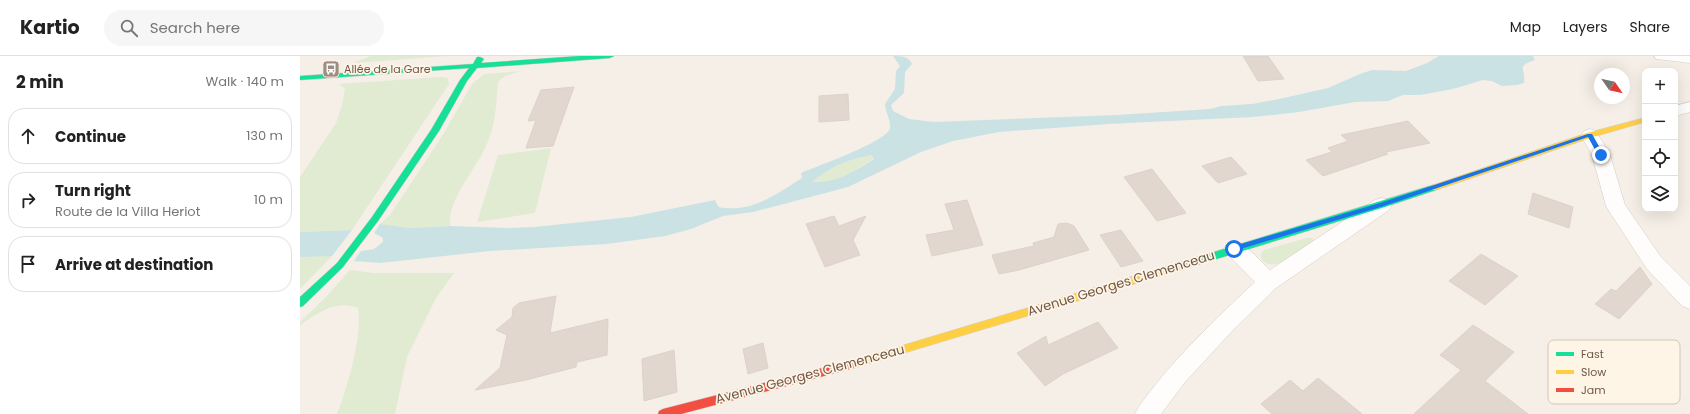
<!DOCTYPE html>
<meta charset="utf-8">
<style>
body{margin:0;font-family:Poppins,sans-serif;background:#f6f6f6;color:#222}
.controls{position:absolute;right:12px;top:12px;display:grid;overflow:hidden;border-radius:8px;box-shadow:0 4px 16px #0002}
.controls button{width:36px;height:36px;display:grid;place-items:center;padding:0;border:0;border-bottom:1px solid #e0e0e0;background:#fff;color:#222;font:20px sans-serif}
.compass{position:absolute;left:1294px;top:12px;width:36px;height:36px;border-radius:50%;background:#fff;box-shadow:0 4px 16px #0002;rotate:124deg}
.stop{position:absolute;width:12px;height:12px;margin:-9px;border:3px solid #1a73e8;border-radius:50%;background:#fff}
.stop.end{background:#1a73e8;border-color:#fff;box-shadow:0 1px 4px #0008}
.list{margin:0;padding:0;list-style:none}
h2{display:flex;justify-content:space-between;align-items:center;height:52px;margin:0;padding:0 16px;font-size:17px}
h2 small{font-size:13px;font-weight:400;color:#767676}
.list li{display:grid;grid-template-columns:26px 1fr auto;gap:12px;align-items:center;box-sizing:border-box;height:56px;margin:0 8px 8px;padding:0 8px;border:1px solid #e0e0e0;border-radius:16px}
.list b{display:block;font-size:15px;white-space:nowrap}
.list p{margin:0;font-size:13px;white-space:nowrap;color:#767676}
.list em{font-size:13px;font-style:normal;color:#767676}
.icon{flex:none;width:22px;height:22px;fill:none;stroke:currentColor;stroke-width:2;stroke-linecap:round;stroke-linejoin:round}
.map{position:relative;flex:none;width:1390px;height:358px;overflow:hidden}
header{display:flex;align-items:center;gap:24px;box-sizing:border-box;height:56px;padding:0 20px;background:#fff;border-bottom:1px solid #e0e0e0}
header strong{font-size:19px}
nav{display:flex;gap:22px;margin-inline-start:auto;font-size:14px}
.search{width:280px;height:36px;background:#f6f6f6;display:flex;align-items:center;gap:10px;box-sizing:border-box;padding:0 14px;border-radius:22px;color:#767676;font-size:15px}
main{display:flex}
aside{flex:1;background:#fff}
.map>svg:first-child{display:block}
.green{fill:#e1ebd2}
.water{fill:#cae2e4;fill-rule:evenodd}
.building{fill:#e1d7cf;stroke:#ddd2ca}
.lines{fill:none;stroke-linecap:round;stroke-linejoin:round}
.street-casing{stroke:#d4ccc5;stroke-width:1}
.fast-casing{stroke:#d4ccc4;stroke-width:1}
.slow-casing{stroke:#d4ccc4;stroke-width:1}
.jam-casing{stroke:#d4ccc4;stroke-width:1}
.street{fill:#fefdfb;fill-rule:evenodd}
.fast{fill:#16e098;fill-rule:evenodd}
.slow{fill:#ffcf43;fill-rule:evenodd}
.jam{fill:#f24e42;fill-rule:evenodd}
.route{fill:#1a73e8}
.labels{text-anchor:middle;dominant-baseline:central;stroke-width:3.5;stroke-linejoin:round;paint-order:stroke}
.far-poi-label{font-size:11px;fill:#715749;stroke:#fef5e6;text-anchor:start}
.street-label{font-size:13px;fill:#715749;stroke:#fef5e6}
.key{fill:#fef5e6;stroke:#d4c6b7;stroke-width:1}
.key-label{font-size:11px;fill:#715749}
</style>
<header>
<strong>Kartio</strong>
<div class="search"><svg class="icon" aria-label="search" viewBox="0 0 24 24"><circle cx="10" cy="10" r="6"/><path d="M15 15l6 6"/></svg>Search here</div>
<nav><a>Map</a><a>Layers</a><a>Share</a></nav>
</header>
<main>
<aside>
<h2>2 min<small>Walk · 140 m</small></h2>
<ul class="list">
<li><svg class="icon" aria-label="ahead" viewBox="0 0 24 24"><path d="M12 20V5M6 11l6-6 6 6"/></svg><div><b>Continue</b></div><em>130 m</em></li>
<li><svg class="icon" aria-label="right" viewBox="0 0 24 24"><path d="M7 20v-9h11M14 6l5 5-5 5"/></svg><div><b>Turn right</b><p>Route de la Villa Heriot</p></div><em>10 m</em></li>
<li><svg class="icon" aria-label="arrive" viewBox="0 0 24 24"><path d="M6 21V4h12l-3 4 3 4H6"/></svg><div><b>Arrive at destination</b></div></li>
</ul>
</aside>
<div class="map">
<svg width="1390" height="358" viewBox="0 0 1390 358">
<rect width="100%" height="100%" fill="#f5efe7"/>
<!-- green -->
<path class="green" d="M70,0H147L54,7Z
M221,15L205,20L198,26C196,48 196,69 186,90C175,115 148,142 150,170L109,172L80,168L90,159L144,77L172,28L184,18Z
M141,21L148,22L149,28L52,174L0,176V121L36,67L42,49L45,33L39,28Z
M251,92L235,157L177,166L198,99Z
M572,99L574,102L551,117L531,126H512C534,108 545,105 572,99Z
M1007,182H1012L1015,185C1004,192 978,214 966,207C962,205 960,202 961,197L964,194Z
M19,199L32,200L0,233V201Z
M50,214L74,217H154L136,242L107,301L95,358H37C47,332 63,279 58,252C37,243 17,257 0,269V266L27,240Z"/>
<!-- water -->
<path class="water" d="M593,0C601,0 609,0 612,8L605,16L604,37L591,49L593,55L609,63L634,66L817,59L910,53L921,50L952,48L979,43L1028,32L1060,18L1072,14L1106,15L1127,7L1139,0H1233L1235,4C1215,11 1226,11 1224,27L1217,29L1202,30L1192,25L1183,24L1153,33L1120,39H1103L1088,45L1055,46L999,56L953,61L809,68L699,76L653,85L621,96L548,131L453,156L423,160L391,173L365,180L307,188L190,195L80,207L54,205L61,195L74,193L83,186V182L74,177L80,168L109,172L150,170L208,172L234,171L331,161L415,144C416,146 417,148 418,150C420,152 424,152 427,152C454,155 480,136 502,122L501,117L503,116C516,111 588,85 590,72C591,64 585,56 585,48L595,33L596,15L600,10ZM572,99L574,103C553,116 538,127 512,126C533,109 547,104 572,99Z
M52,174L32,200L0,201V176Z"/>
<!-- building -->
<path class="building" d="M943,0H968L984,23L958,25Z
M274,31L253,90L226,92L236,64L228,65L241,34Z
M548,38L549,64L519,66V40Z
M1108,65L1130,87L1086,96L1088,98L1023,120L1006,104L1032,96L1028,92L1048,85L1041,79Z
M931,101L947,118L918,127L902,110Z
M852,113L886,157L857,165L824,121Z
M1233,137L1273,151L1269,172L1228,158Z
M667,144L683,189L632,200L626,179L654,174L645,148Z
M534,160L539,170L566,160L553,184L560,199L525,211L506,168Z
M767,167L774,170L789,194L719,214L699,218L692,199L734,190L733,187L754,181L758,168Z
M821,174L843,205L821,211L800,179Z
M1181,198L1218,220L1185,249L1149,225Z
M1340,211L1352,228L1319,263L1295,248L1311,233L1316,235Z
M256,240L250,277L308,263L307,299L277,306L276,311L226,324L175,334L200,312L207,279L196,274L212,261L213,252L219,247Z
M798,266L818,292L763,318L745,330L717,297L746,280L748,289Z
M1173,269L1214,296L1185,325L1228,358H1114L1161,314L1140,299Z
M463,287L468,312L448,318L443,293Z
M374,294L377,336L344,345L342,303Z
M1018,322L1062,358H972L961,348L990,324L1003,335Z"/>
<g class="lines">
<!-- street casing -->
<g class="street-casing">
<path id="street" d="M1354,0H1390V7L1356,3Z
M1390,46V56L1375,60V50Z
M1290,73L1296,75L1310,99L1325,149L1361,201L1390,230V253L1382,250L1347,213L1309,155L1306,150L1292,99L1281,79L1284,75Z
M1082,142L1089,144L1092,149L1089,154L976,232L933,274L885,326L861,358H835C840,347 849,338 856,328C886,291 921,258 955,226L927,198L924,193L927,188C944,182 958,204 970,214L1075,144Z"/>
</g>
<!-- fast casing -->
<g class="fast-casing">
<path id="fast" d="M280,0H314L310,2L177,12L167,25L139,75L78,165L43,211L3,250L0,251V241L37,207L72,161L131,74L160,24L169,12L0,24V20L173,8L177,1H180L184,3L181,7Z
M1133,129L1136,130L1137,132L1136,134L1085,151L881,214L878,213L876,210L878,207Z"/>
</g>
<!-- slow casing -->
<g class="slow-casing">
<path id="slow" d="M1345,62V66L1293,81L1136,134H1130L1129,132L1130,130L1287,77Z
M881,206L884,207L886,210L884,213L554,312L550,311L549,308L550,305L554,304Z"/>
</g>
<!-- jam casing -->
<g class="jam-casing">
<path id="jam" d="M554,304L558,305L559,308L558,311L554,312L381,358H358L359,355L363,353Z"/>
</g>
<!-- street -->
<use href="#street" class="street"/>
<!-- fast -->
<use href="#fast" class="fast"/>
<!-- slow -->
<use href="#slow" class="slow"/>
<!-- jam -->
<use href="#jam" class="jam"/>
</g>
<!-- route -->
<path class="route" d="M1288,78H1292L1304,99L1303,101H1299L1288,81L1084,150L934,195L931,193L934,190L1080,147Z"/>
<!-- icons -->
<defs>
<g id="bus-square" transform="scale(0.9)"><rect x="-9" y="-9" width="18" height="18" rx="4" fill="#9f8c80" stroke="#fef5e6"/><path d="M-5-6H5V4H4V6H2V4H-2V6H-4V4H-5ZM-3.5-4V0h7V-4ZM-3.5 1.2v1.5H-2V1.2ZM2 1.2v1.5H3.5V1.2Z" fill="#fff"/></g>
</defs>
<g fill-rule="evenodd">
<use href="#bus-square" x="31" y="13"/>
</g>
<g class="labels">
<!-- far-poi labels -->
<g class="far-poi-label">
<text x="44" y="13">Allée de la Gare</text>
</g>
<!-- street labels -->
<g class="street-label">
<text transform="translate(821 227) rotate(-17)">Avenue Georges Clemenceau</text>
<text transform="translate(510 318) rotate(-15)">Avenue Georges Clemenceau</text>
</g>
</g>
<!-- legend -->
<rect x="1248" y="284" width="132" height="64" rx="6" class="key"/>
<rect x="1256" y="296" width="18" height="4" fill="#16e098"/>
<rect x="1256" y="314" width="18" height="4" fill="#ffcf43"/>
<rect x="1256" y="332" width="18" height="4" fill="#f24e42"/>
<g class="key-label">
<text x="1281" y="302">Fast</text>
<text x="1281" y="320">Slow</text>
<text x="1281" y="338">Jam</text>
</g>
</svg>
<div class="controls">
<button>+</button>
<button>−</button>
<button><svg class="icon" aria-label="locate" viewBox="0 0 24 24"><circle cx="12" cy="12" r="6"/><path d="M12 2v4M12 18v4M2 12h4M18 12h4"/></svg></button>
<button><svg class="icon" aria-label="layers" viewBox="0 0 24 24"><path d="M12 4l9 5-9 5-9-5zM3 14l9 5 9-5"/></svg></button>
</div>
<svg class="compass" viewBox="-18 -18 36 36"><path d="M0-13l5 13h-10z" fill="#e53935"/><path d="M0 13l5-13h-10z" fill="#767676"/></svg>
<div class="stop" style="left:934px;top:193px"></div>
<div class="stop end" style="left:1301px;top:99px"></div>
</div>
</main>
